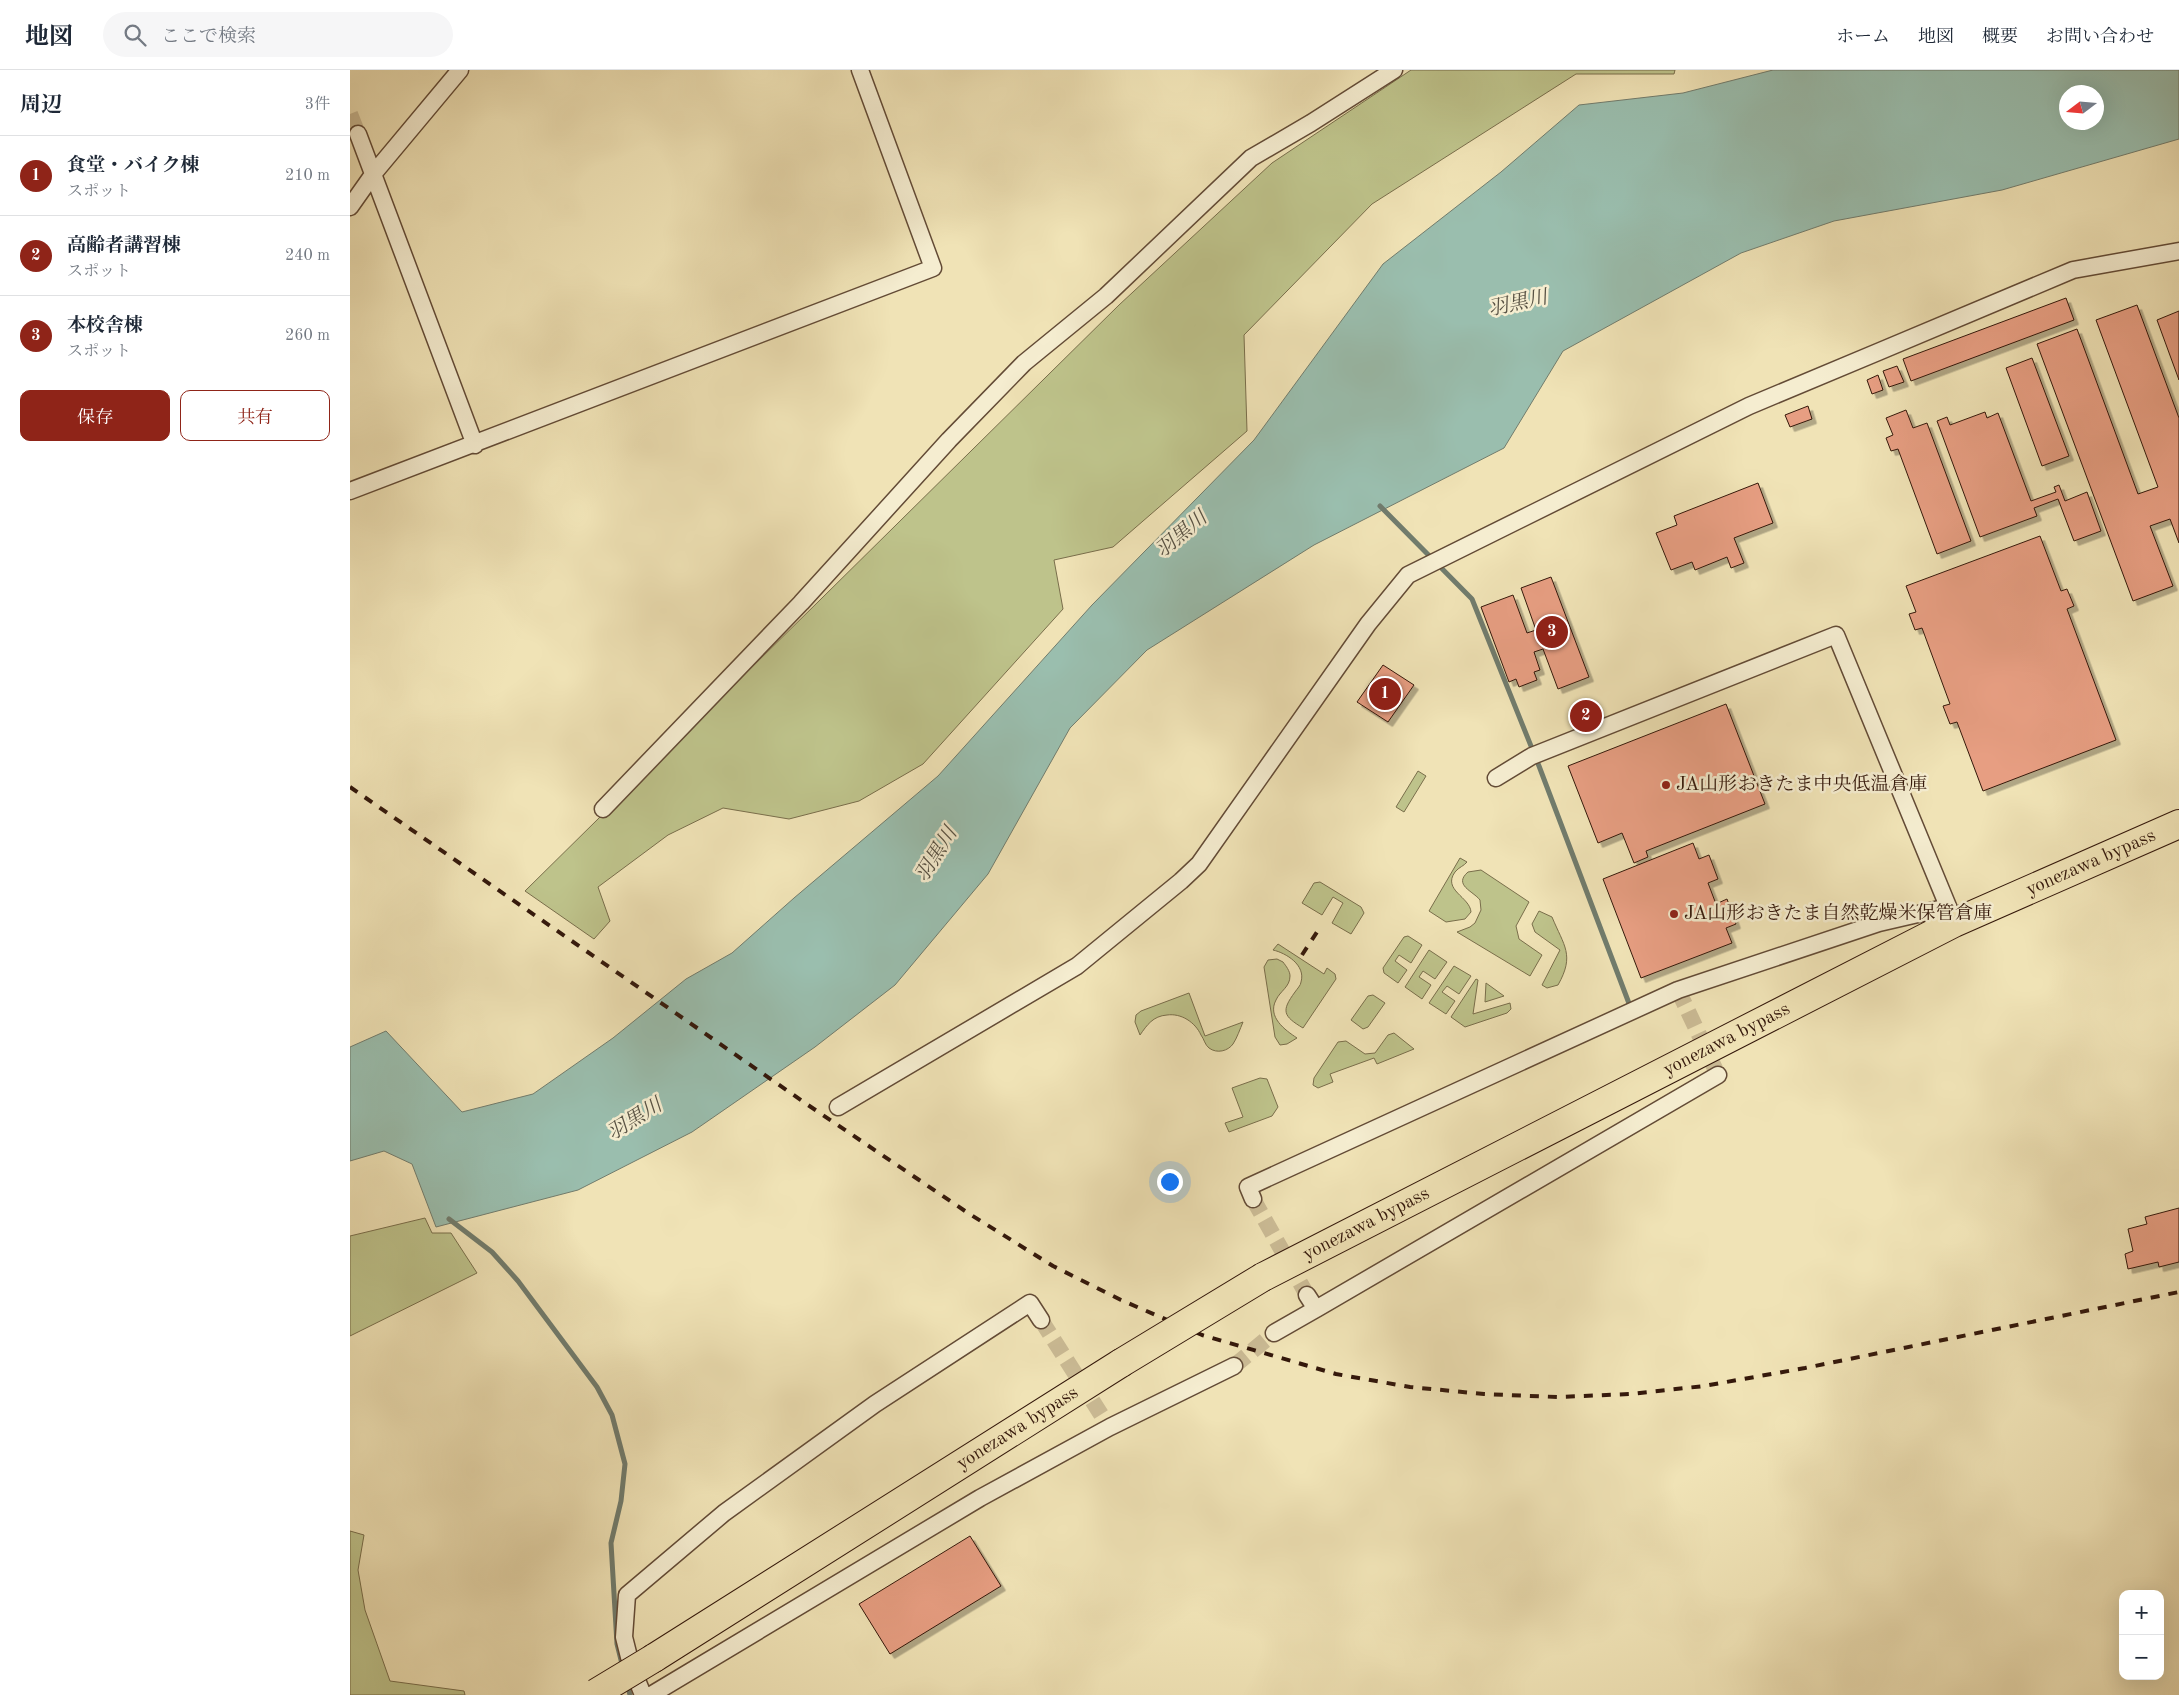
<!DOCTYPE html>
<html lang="ja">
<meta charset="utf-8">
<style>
body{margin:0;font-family:"Old Standard TT","Noto Serif JP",serif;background:#f6f6f7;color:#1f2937}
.controls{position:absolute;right:15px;bottom:15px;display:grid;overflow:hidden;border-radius:10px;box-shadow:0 5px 20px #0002}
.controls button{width:45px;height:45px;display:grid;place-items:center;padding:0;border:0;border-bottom:1px solid #e0e1e3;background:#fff;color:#1f2937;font:25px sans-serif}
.compass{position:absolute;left:1709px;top:15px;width:45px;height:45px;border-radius:50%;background:#fff;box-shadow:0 5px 20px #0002;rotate:254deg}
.you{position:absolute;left:819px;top:1111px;width:18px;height:18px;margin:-12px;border:4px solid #fff;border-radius:50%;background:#1a73e8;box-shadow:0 0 0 8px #1a73e833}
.badge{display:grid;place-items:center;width:32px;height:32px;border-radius:50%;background:#8f2418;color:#fff;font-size:16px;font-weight:700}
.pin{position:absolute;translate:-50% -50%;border:2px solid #fff;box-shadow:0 1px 5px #0006}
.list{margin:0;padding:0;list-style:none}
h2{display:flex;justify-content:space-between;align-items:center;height:65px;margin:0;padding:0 20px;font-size:21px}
h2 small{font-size:16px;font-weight:400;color:#747a83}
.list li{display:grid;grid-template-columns:32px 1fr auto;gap:15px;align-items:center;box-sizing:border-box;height:80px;padding:0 20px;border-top:1px solid #e0e1e3}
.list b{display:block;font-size:19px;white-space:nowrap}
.list p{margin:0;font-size:16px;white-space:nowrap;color:#747a83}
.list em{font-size:16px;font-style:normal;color:#747a83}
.actions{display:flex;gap:10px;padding:15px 20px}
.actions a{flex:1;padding:11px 0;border:1px solid #8f2418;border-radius:10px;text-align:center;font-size:18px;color:#8f2418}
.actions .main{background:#8f2418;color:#fff}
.icon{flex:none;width:28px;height:28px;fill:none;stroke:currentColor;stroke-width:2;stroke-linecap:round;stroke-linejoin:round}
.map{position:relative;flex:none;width:1829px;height:1625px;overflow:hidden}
header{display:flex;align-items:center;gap:30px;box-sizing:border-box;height:70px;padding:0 25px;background:#fff;border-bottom:1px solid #e0e1e3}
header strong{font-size:24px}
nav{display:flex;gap:28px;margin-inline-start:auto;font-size:18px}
.search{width:350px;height:45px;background:#f6f6f7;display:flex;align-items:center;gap:12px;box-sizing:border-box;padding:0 18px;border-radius:28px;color:#747a83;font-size:19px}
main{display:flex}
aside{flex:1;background:#fff}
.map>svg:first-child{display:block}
.green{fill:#bec38b;stroke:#796e4b}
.water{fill:#9abeae;stroke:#717c6d;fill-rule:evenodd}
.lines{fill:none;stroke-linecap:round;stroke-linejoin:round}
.stream{stroke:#717c6d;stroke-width:5}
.building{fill:#e79e82;stroke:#34180b;filter:url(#shadow)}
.street-tunnel{stroke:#caba94;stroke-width:16;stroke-dasharray:16 8;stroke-linecap:butt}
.street-casing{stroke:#634b36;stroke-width:19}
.highway-casing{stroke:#34180b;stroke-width:30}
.street{stroke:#f5edd0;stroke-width:16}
.highway{stroke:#f0e3b6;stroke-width:28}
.rail{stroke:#34180b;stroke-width:4;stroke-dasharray:9 9;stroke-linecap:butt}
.highway-bridge-casing{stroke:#34180b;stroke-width:30;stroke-linecap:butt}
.highway-bridge{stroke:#f0e3b6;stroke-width:28}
.poi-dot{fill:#8f2418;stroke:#f5edd0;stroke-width:2}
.labels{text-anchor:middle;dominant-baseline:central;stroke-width:5;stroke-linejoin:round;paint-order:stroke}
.poi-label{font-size:19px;fill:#34180b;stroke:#f5edd0;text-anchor:start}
.street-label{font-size:19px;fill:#34180b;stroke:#f5edd0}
.water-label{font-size:20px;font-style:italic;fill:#585244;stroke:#f5edd0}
</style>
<header>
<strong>地図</strong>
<div class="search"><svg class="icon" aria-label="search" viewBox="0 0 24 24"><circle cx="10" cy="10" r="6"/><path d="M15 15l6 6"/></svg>ここで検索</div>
<nav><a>ホーム</a><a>地図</a><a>概要</a><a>お問い合わせ</a></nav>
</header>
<main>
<aside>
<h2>周辺<small>3件</small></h2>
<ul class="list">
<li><span class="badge">1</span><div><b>食堂・バイク棟</b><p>スポット</p></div><em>210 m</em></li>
<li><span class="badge">2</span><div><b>高齢者講習棟</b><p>スポット</p></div><em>240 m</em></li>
<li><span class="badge">3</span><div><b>本校舎棟</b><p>スポット</p></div><em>260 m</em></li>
</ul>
<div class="actions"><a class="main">保存</a><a>共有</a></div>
</aside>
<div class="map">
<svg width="1829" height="1625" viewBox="0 0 1829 1625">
<defs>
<filter id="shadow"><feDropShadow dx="4.5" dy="4.5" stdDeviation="0" flood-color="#0004"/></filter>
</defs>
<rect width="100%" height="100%" fill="#f0e3b6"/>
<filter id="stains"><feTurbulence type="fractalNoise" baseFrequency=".004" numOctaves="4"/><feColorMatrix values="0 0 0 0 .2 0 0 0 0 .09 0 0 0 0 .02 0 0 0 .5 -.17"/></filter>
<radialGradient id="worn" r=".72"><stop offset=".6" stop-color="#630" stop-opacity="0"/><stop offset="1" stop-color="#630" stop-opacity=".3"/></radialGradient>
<!-- green -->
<path class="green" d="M1061,0H1325L1324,4H1226L1022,134L894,265L897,361L763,477L704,490L713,539L573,694L509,731L439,749L373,738L318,765L248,817L260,851L244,869L175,821L769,235L922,93Z
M1068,701L1076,706L1054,742L1046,737Z
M1110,788L1117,792C1114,796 1109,797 1105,802C1092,820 1120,827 1121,842L1115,849L1096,852L1079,841Z
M1131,800L1179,832L1166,856L1169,869L1192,885L1180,906L1107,862L1120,857L1125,853L1131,840L1130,830C1123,821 1103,815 1118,802Z
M970,812L1011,837L1014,843L1001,864L982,853L993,833L983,827L972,845L952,833L964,813Z
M1189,841L1202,847C1214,876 1225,885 1208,915L1197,918L1192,915L1210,880L1185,862L1182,854Z
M1058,866L1072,875L1061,893L1049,885L1045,891L1057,900L1048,913L1034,903L1033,898L1054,867Z
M928,874L974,904L977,898L985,904L986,909L953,958C933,946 931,941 945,922C947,919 951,915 951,912C956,895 936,883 923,880Z
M1079,880L1097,892L1085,909L1073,901L1069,907L1081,915L1072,929L1055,917Z
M927,889L933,892C936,896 940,901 940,906C940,917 930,921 926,930C917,947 935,960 947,968L937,974L930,975L925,967L914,897L918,890Z
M1104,896L1121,906L1109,924L1097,916L1092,922L1105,931L1096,944L1079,933Z
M1126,909L1128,910L1123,944L1160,933L1161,939L1157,943L1115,957L1101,947Z
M1136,913L1154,926L1135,932Z
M839,923L855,966L893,952C890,959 887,968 883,974C878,981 867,984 859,978C855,975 854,969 851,965C845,952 831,943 817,945C803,946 797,955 790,965L785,952L786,945L791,941Z
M1023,925L1035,933L1018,957L1013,959L1001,950L1018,926Z
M1044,963L1064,979L1027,994L1024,988L980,1004L983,1012L968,1018L963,1015L964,1008L988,972L996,971L1015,984L1025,983L1038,965Z
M910,1008L917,1009L928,1037L922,1046L879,1062L875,1053L893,1047L882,1018Z
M75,1148L82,1163H101L127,1203L0,1266V1166Z
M0,1461L14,1465L8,1500L15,1540L40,1611L114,1621L115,1625H0Z"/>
<!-- water -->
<path class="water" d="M1423,0H1829V69L1652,120L1484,151L1391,183L1213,281L1154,378L964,475L797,580L720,658L638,804L545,915L465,977L342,1062L228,1120L86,1157L62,1094L34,1081L0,1091V977L36,961L112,1042L183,1024L263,968L336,909L382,883L444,828L588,706L742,535L904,370L1033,194L1151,102L1229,35L1333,23ZM1716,22H1746V52H1716Z"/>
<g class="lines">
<!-- stream -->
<path class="stream" d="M1030,436L1122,529L1189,696L1280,936
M99,1149L142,1182L168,1211L247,1317L262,1345L275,1394L271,1431L261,1473L267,1574L273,1598
M277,1613L280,1625"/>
</g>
<!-- building -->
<path class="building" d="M1716,228L1724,250L1561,311L1553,289Z
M1787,235L1829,348V473L1820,449L1800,456L1823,516L1783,531L1687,274L1727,259L1788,424L1808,417L1746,250Z
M1829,241V310L1807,250Z
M1682,288L1719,386L1692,396L1656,298Z
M1547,296L1554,312L1539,317L1533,301Z
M1528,305L1533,320L1522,324L1517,310Z
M1458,336L1462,349L1440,357L1435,345Z
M1556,340L1563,358L1577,353L1621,471L1587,484L1548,379L1541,381L1536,368L1543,365L1536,348Z
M1635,342L1637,348L1648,343L1681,431L1706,422L1704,417L1709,415L1715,431L1737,422L1751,461L1724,471L1708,429L1684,438L1687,446L1630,467L1587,351L1597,347L1600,355Z
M1408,413L1423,453L1384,468L1394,493L1381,498L1377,487L1345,500L1342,492L1321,500L1306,463L1327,455L1324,446Z
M1690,466L1711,521L1717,519L1724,536L1717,539L1766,670L1633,721L1607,652L1600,654L1593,636L1600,634L1572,558L1565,560L1559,544L1566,542L1556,516Z
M1201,507L1239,607L1208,619L1193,579L1184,582L1190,600L1184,602L1187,610L1169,617L1166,609L1159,612L1131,537L1163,525L1177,563L1186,560L1171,518Z
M1033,595L1064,615L1038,652L1007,632Z
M1376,634L1415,734L1296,781L1298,787L1284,793L1272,763L1248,773L1218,696Z
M1247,636L1251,646L1226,657L1221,646Z
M1343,773L1349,789L1359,785L1368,809L1358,813L1366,834L1377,829L1386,854L1376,858L1382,873L1291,908L1253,809Z
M1829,1138V1192L1809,1197L1808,1192L1778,1199L1775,1184L1783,1181L1778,1159L1797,1154L1795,1147Z
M620,1466L651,1516L540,1584L509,1534Z"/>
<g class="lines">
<!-- street-tunnel -->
<path class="street-tunnel" d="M0,44L8,64
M1328,920L1368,1005
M903,1129L957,1225
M691,1250L752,1346
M884,1296L924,1263"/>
<!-- street casing -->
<g class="street-casing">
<path id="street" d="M8,64L125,375
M0,137L24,103L110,0
M0,421L583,198L510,0
M1146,708L1182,686L1486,565L1602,846
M253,739L451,533L599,370L674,293L756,226L901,88L961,53L1044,0
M488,1037L727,896L831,811L849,794L1018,554L1058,505L1399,336L1528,282L1723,200L1829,181
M903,1129L898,1117L1328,920L1529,853L1598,837
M957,1225L966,1239L1368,1005
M924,1263L966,1239
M279,1587L274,1567L277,1525L374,1443L525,1334L680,1233L691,1250
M287,1610L293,1625
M301,1625L630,1428L760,1357L884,1296"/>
</g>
<!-- highway casing -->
<g class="highway-casing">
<g id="highway">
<path id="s1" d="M913,1207L1604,853L1829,754"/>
<path id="s2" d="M304,1588L771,1293"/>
</g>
</g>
<!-- street -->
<use href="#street" class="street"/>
<!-- highway -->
<use href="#highway" class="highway"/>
<!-- rail -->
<path class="rail" d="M0,717L458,1035L618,1143L703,1196L771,1230L852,1265L986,1304L1060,1317L1134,1324L1207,1327L1281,1324L1354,1316L1455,1298L1829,1222
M952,885L969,859"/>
<!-- highway-bridge casing -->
<g class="highway-bridge-casing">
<path id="highway-bridge" d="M771,1293L913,1207
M246,1623L304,1588"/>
</g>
<!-- highway-bridge -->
<use href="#highway-bridge" class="highway-bridge"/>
</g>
<!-- markers -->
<g class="poi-dot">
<circle cx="1316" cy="715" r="5"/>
<circle cx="1324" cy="844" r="5"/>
</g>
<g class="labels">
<!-- poi labels -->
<g class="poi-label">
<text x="1326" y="715">JA山形おきたま中央低温倉庫</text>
<text x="1334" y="844">JA山形おきたま自然乾燥米保管倉庫</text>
</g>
<!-- street labels -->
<g class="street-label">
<text stroke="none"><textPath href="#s1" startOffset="926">yonezawa bypass</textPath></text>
<text stroke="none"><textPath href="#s1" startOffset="521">yonezawa bypass</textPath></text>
<text stroke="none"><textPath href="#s1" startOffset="116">yonezawa bypass</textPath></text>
<text stroke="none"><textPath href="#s2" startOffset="430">yonezawa bypass</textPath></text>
</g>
<!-- water labels -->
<g class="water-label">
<text transform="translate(1168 234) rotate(-12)">羽黒川</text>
<text transform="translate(832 465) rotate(-40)">羽黒川</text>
<text transform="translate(587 785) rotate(-58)">羽黒川</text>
<text transform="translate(285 1050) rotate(-32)">羽黒川</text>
</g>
</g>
<rect width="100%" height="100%" filter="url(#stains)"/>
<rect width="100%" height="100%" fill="url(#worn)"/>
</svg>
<div class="controls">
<button>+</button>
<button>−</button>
</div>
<svg class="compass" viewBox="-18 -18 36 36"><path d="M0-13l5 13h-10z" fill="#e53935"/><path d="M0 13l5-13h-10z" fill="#747a83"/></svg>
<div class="you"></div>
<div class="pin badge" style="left:1035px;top:624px">1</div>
<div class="pin badge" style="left:1236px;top:646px">2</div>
<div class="pin badge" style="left:1202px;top:562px">3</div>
</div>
</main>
